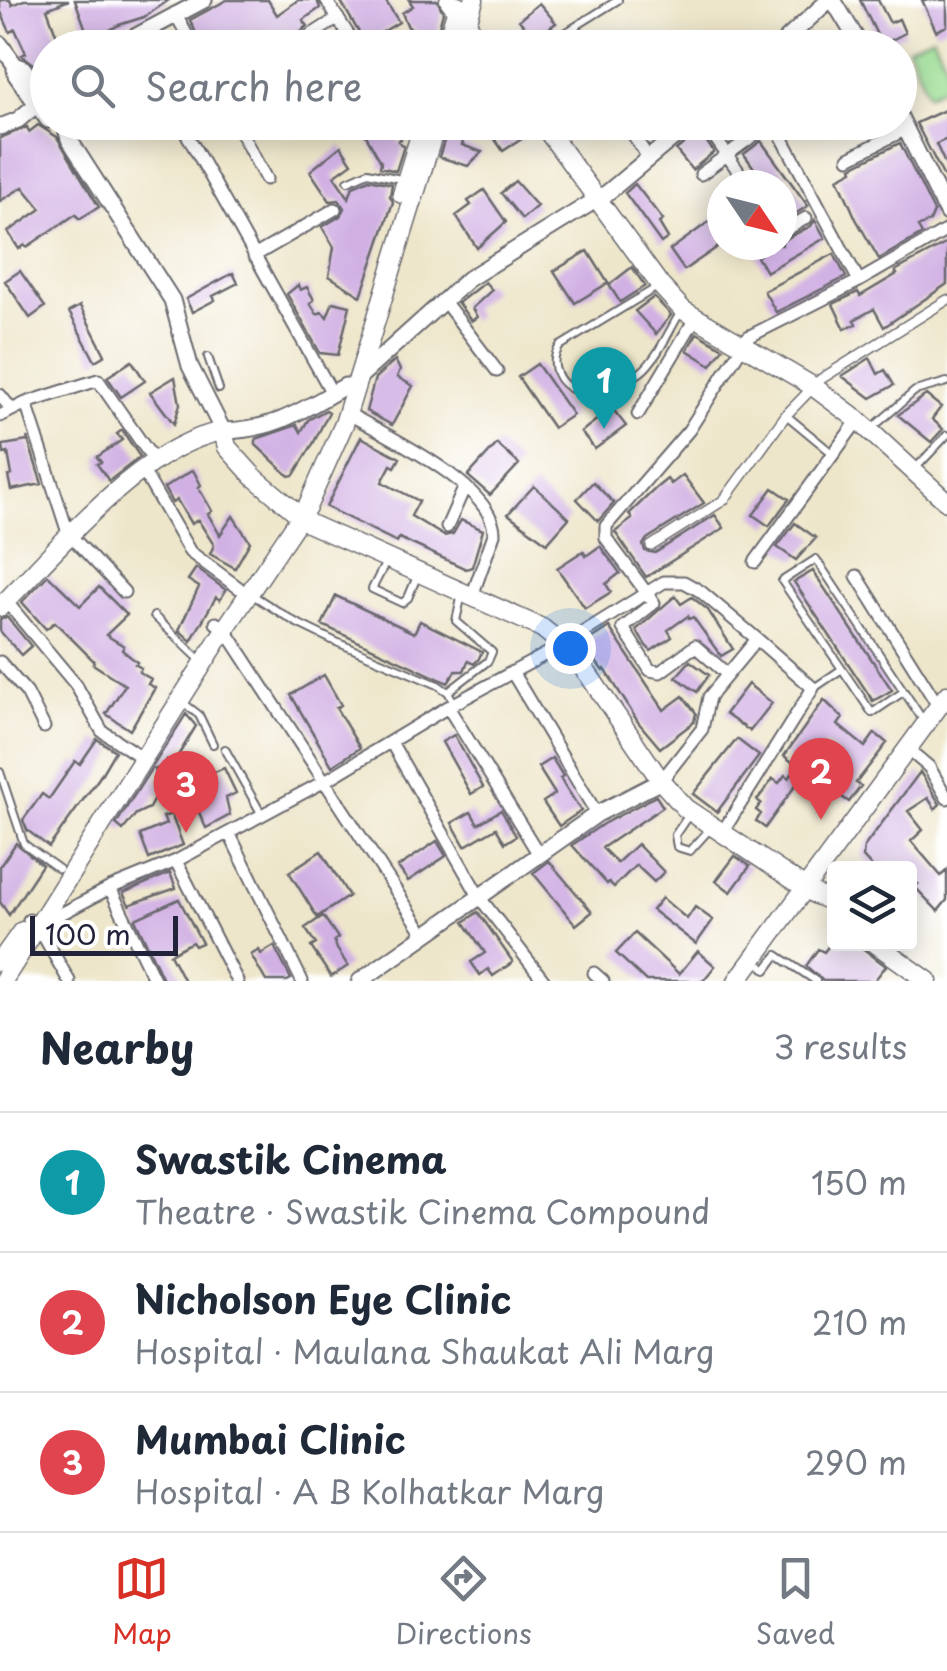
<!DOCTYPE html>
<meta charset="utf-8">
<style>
body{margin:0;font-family:"Playpen Sans",sans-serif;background:#f6f6f7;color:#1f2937}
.controls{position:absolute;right:30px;bottom:30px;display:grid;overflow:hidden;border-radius:10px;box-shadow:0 5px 25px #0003}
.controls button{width:90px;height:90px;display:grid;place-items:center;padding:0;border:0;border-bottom:2px solid #e0e1e3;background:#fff;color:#1f2937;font:50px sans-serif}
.compass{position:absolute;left:707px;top:170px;width:90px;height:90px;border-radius:50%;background:#fff;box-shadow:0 5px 25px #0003;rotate:125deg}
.scale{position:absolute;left:30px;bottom:25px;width:148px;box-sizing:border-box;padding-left:10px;border:5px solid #22223b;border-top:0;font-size:28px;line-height:35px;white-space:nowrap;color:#22223b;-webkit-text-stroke:8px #fff;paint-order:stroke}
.you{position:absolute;left:570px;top:648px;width:35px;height:35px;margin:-25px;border:8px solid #fff;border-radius:50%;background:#1a73e8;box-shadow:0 0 0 15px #1a73e833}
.badge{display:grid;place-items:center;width:65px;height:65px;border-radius:50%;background:#d93025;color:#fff;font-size:32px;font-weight:700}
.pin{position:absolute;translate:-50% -82px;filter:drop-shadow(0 2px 5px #0008)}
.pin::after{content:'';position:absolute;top:52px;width:35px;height:30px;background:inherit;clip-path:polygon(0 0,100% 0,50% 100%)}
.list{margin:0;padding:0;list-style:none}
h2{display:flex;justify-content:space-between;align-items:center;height:130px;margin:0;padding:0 40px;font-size:42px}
h2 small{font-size:32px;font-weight:400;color:#747a83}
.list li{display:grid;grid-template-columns:65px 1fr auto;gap:30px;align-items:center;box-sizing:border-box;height:140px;padding:0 40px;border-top:2px solid #e0e1e3}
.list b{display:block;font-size:38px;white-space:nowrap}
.list p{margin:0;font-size:32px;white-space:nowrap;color:#747a83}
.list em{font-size:32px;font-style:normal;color:#747a83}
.icon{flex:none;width:55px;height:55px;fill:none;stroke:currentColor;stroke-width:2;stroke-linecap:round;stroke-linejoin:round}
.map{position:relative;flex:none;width:947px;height:981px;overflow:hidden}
.search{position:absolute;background:#fff;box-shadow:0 5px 25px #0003;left:30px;right:30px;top:30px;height:110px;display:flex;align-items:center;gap:25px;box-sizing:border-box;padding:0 35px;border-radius:55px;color:#747a83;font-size:38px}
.sheet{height:550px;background:#fff}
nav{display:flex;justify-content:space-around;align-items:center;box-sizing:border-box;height:140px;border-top:2px solid #e0e1e3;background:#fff;font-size:28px;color:#747a83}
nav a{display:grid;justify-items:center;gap:5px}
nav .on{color:#d93025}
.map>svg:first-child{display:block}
.green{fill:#9dde94;stroke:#608068;stroke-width:2.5}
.building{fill:#d1b1e4}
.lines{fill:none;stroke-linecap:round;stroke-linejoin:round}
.service-casing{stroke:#69676d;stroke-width:10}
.pedestrian-casing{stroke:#69676d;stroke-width:12}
.minor-casing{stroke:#69676d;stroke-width:15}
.tertiary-casing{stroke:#69676d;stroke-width:19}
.secondary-casing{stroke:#69676d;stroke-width:21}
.service{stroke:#fff;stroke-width:6}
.pedestrian{stroke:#fff;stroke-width:9}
.minor{stroke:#fff;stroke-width:11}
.tertiary{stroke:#fff;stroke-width:15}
.secondary{stroke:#fff;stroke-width:18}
</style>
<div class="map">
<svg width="947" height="981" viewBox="0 0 947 981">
<rect width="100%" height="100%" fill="#fff"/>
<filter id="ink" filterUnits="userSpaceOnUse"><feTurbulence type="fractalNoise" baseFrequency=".01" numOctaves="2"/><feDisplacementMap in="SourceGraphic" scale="20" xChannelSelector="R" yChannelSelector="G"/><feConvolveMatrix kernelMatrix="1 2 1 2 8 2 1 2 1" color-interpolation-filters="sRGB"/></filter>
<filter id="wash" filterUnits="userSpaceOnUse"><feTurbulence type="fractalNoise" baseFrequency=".0048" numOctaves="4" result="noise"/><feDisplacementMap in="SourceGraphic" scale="40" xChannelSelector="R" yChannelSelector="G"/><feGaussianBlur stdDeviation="2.25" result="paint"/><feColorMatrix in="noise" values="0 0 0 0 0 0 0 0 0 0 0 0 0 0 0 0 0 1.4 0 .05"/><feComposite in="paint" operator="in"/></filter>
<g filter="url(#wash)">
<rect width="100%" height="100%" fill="#eee6ca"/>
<!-- green -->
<path class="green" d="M933,36L947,66V85L928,94L908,47Z"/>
<g id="blocks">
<!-- building -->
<path class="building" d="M0,0H10L12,5L24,0H69L47,9L58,39L62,37L67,48H48V60L35,65L22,55L26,53L15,29L10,32L0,10Z
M75,0H169L144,17L119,25L90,41Z
M227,0H268L277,15L298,0H317L320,8L303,20L308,26L291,38V48H203L190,20Z
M340,0H385L399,22L381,33L389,48H368Z
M409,0H437L443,12L433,48H410L416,30L408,27L402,13L413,6Z
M860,0H878L890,23L899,19L905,33L882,45Z
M922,0H947V26L936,31Z
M539,3L556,23L549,28L552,33L537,42L519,20Z
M947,109V139L936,144L947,168V183L916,123Z
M355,122H392L401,139L398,141L404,146L396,171L380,167L381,162L364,132L361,133Z
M483,122H513L523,138L503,151Z
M38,125L57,137L99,207L79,219L76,214L27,247L25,245L19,249L8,232L41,209L23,187L0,201V138L27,127L29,132Z
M449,125L466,130L462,145L482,152L468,166L439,157Z
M699,131L714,152L692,170L676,150Z
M761,141L808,206L788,218L782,209V185H766L744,154Z
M900,143L934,212L930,221L918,227L922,234L879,259L856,219L838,178L853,170L852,167Z
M341,146L352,163L334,176L349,198L353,186L369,179L392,184L390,196L393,202L361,296L329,276L334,247L322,227L340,216L344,208L339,200L330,201L310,171Z
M515,181L537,206L522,219L501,193Z
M635,184L663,220L659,223L668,238L661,243L625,193Z
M484,190L506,222L477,248L456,216L471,205L468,201Z
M717,216L722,223V244L684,270L670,250Z
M815,220L825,238L766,272L757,257L772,245H782V241L811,226Z
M947,243V284L884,327L874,309L854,320L856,324L845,329L833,304L858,292L860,296L897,274L895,271Z
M588,251L608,283L575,303L554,271Z
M834,254L846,277L776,312L764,291Z
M632,267L645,286L620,302L609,285Z
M20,271L45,307L30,318L5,281Z
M233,273L238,283L213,296L215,300L192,312L186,299Z
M485,282L492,290L472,308L477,317L471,321L458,303Z
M298,285L300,290L307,287L314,300L310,303L317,314L322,312L327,317L333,302L350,306L338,355L320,353L287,294Z
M654,297L671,315L656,334L635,311Z
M80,306L105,355L95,361L69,312Z
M697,333L723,348L711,365L687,350Z
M870,358L878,374L885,370L894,385L871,398L842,376Z
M395,360L400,370L397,377L413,386L392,425L366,411L375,378Z
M132,361L145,381L121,397L107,377Z
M537,364L573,415L553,428L518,377Z
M175,377L180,404L174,424L150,392Z
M926,395L941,407L932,419L943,429L931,442L898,415Z
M612,408L626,426L595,449L581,432Z
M326,410L329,412L313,444L294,475L289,476L256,445V439L297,425L301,432L308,420Z
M122,430L140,457L109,481L97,464L101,462L97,457L122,440L117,434Z
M27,437L42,484L11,490L8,476L12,475L8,453L4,454L3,445L28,441Z
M361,437L400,458L395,467L391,465L382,482L419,501L411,516L444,536L453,534L461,520L483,530L472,567L466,569L399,538L397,542L326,507Z
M497,444L519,464L490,495L468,476Z
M193,470L201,485L198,487L212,511L208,514L220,535L233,516L250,542L235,568L210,554L214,545L198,520L191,524L177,500L172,503L164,488Z
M683,475L704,503L647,539L643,545L645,551L655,553L715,515L724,528L646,577L615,532L632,519L629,514L656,488L667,479L671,484Z
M593,482L614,503L598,521L577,499Z
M534,486L569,518L547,543L508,514Z
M773,488L789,499L769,526L753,515Z
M795,523L816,538L796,560L777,547Z
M600,546L620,573L606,584L611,592L585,608L557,568L583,551L586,556Z
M196,568L226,590L220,600L216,597L191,641L179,630L199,587L188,580Z
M813,571L892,690L873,701L794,582Z
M48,575L80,606L99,587L127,615L106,635L124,646L122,650L137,662L135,664L141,668L139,672L151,679L148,684L155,688L130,730L106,714L125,685L93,664L94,661L55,622L46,629L22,602Z
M336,596L414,633L420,621L482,652L478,660L474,664L468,661L464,671H456L448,683L322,625Z
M675,596L681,604L692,597L708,610L733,649L721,656L693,617L689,619L688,616L668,630L672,637L651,651L646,646L636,630Z
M7,617L31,646L21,655L0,631V619Z
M609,627L664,710L683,696L696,713L694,722L660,748L638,722L605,669L603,671L583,644Z
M690,661L709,675L697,692L676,677Z
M324,675L341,705L336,708L360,748L332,766L291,695Z
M748,684L772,703L750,731L725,714Z
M824,700L843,718L838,725L865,747L875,733L887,743L856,783L861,786L849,802L818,780L837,754L825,744L765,828L756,821L761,814L756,810L761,803L757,800L773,779L779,783L785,775L789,778L798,766L784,756Z
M186,714L196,726L173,764L167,760L165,765L154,770L162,792L157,793L149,808L136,814L123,830L116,824Z
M454,735L483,787L471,794L442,742Z
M97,739L115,751L99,778L49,847L27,830L23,820L42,794L49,799L75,761L80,764Z
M737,739L759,756L717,812L693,794Z
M552,758L563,776L560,778L581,811L559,826L543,802L555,794L538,767Z
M224,768L236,793L226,798L230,815L206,828L197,808L186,812L180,799L202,789L195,775L202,771L205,776Z
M920,772L940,804L935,809L928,798L908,811L923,830L911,841L941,876L947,870V900L938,911L915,887L918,884L910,880V868H873L863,857L864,847Z
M656,796L663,807L602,848L617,863L637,844L664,872L654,882L636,865L614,887L609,882L607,884L572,845L603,824Z
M501,810L516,836L505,843L496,828L465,846L452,823L471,812L478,824Z
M171,814L183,845L149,859L140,835L166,824L163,817Z
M437,841L446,856L408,881L398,867Z
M16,843L42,865L9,915L0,902V866Z
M321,851L349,896L317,917L289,872Z
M735,856L750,866L731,892L716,881Z
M549,861L592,912L576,925L533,873Z
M170,873L176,888L129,905L123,893Z
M662,898L687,919L695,907L713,920L696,944L652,910Z
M179,899L202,943L195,946L192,942L170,954L184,981H164L135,919Z
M478,912L513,962L493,976L488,969L480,975L471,962L485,953L464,922Z
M323,916L338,938L334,941L337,949L348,966L331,977L311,947L316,944L305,928Z
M635,933L679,974L698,951L715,966L703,981H646L616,953Z
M830,944H857L886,966L874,981H823L806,966L818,949L824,952Z
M274,946L291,979L287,981H266L251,955L259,950L261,954Z"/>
</g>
</g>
<g filter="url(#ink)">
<use href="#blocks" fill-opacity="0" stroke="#69676d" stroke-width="2.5"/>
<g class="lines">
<!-- service casing -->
<g class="service-casing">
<path id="service" d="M541,48L618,0
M348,181L368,172L405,180
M659,286L560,346C547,364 559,389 582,392C597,395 629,381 641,372C657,359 669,331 680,313
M208,357L219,389
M786,415L832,453
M878,423L915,391L947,382
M914,470L947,435
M386,562L372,589L402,603L408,598L418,574
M251,594L295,622L334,641L438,685L448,692L454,702
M154,616L196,656
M814,688L842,669
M448,692L488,661L492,652L456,621L462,594
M903,692L872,713L782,581L816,559L923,720
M182,702L199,715L213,744
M225,749L261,813
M0,772L24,844L59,869
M690,813L675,835L677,847L690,851L709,830
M762,966L766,970L777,955L816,981"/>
</g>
<!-- pedestrian casing -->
<g class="pedestrian-casing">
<path id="pedestrian" d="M651,546L724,500L786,415L821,379L947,300"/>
</g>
<!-- minor casing -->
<g class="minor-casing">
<path id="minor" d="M326,0L357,48
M175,13L194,48
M299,43L338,18
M180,122L332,393
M235,122L266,179
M625,122L647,156
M704,122L748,185
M774,122L859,281
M849,158L906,129
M701,174L754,135
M782,232L806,218
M755,248L761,245
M254,256L335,209
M444,301L497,371
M0,395L12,410
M26,403L68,533L124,592
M347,413C384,434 495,486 494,534L472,596
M638,414L696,317
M0,416L26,403L98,380L155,462
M143,471L190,552L239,588
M447,527L465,486
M755,562L858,420
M857,576L939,707
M6,601L76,685L102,731L135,753
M216,623L225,629L425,935
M0,662L27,693L44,727
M512,672L597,814
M727,674L695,646L660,672L650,670L623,628L654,603L606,538V526L689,430L748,337L859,281L947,230
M448,707L538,853
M391,742L480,898L544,981
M916,756L929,767L947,798
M661,781L702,729L709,697L757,639L813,688L722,833
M229,833L302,981
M176,861L237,981
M110,888L155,981
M29,920L38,926L69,981
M40,925L110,888L176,861L325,781L448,707L563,645L664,582H684L700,591L757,639
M594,973L603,981"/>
</g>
<!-- tertiary casing -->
<g class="tertiary-casing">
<path id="tertiary" d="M833,0L862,48
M0,44L15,65L23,68L48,102
M114,48L204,0
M777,48L829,0
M15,69L16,75L48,120
M900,117L947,213
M64,122L69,139L172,300L190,366L223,431C275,430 301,411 345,386
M0,127L18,120L42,100
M357,379L468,279L607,193L692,122
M360,981L597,814L661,781"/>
</g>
<!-- secondary casing -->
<g class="secondary-casing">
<path id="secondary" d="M449,0L485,48
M445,48L458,5
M459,48L474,0
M541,122L660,285L683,310L814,387L858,420L947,502
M402,194L424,122
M0,607C58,550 140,446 223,431L227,447L254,477L310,524L542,628L563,645L588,674L661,781L685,808L816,895L834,902
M876,944L928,981
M0,962L22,931
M3,981L225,629L307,507L344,424L437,122
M737,981L947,695"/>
</g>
<!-- service -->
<use href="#service" class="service"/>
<!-- pedestrian -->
<use href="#pedestrian" class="pedestrian"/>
<!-- minor -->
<use href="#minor" class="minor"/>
<!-- tertiary -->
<use href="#tertiary" class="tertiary"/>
<!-- secondary -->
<use href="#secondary" class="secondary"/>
</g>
</g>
</svg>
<div class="controls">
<button><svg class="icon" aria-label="layers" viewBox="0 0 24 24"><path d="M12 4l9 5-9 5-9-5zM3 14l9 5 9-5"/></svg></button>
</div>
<svg class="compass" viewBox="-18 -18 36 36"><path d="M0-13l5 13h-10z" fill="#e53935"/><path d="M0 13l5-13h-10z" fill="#747a83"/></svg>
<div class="scale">100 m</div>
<div class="you"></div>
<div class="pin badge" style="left:604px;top:429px;background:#0f9aa8">1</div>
<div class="pin badge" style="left:821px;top:820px;background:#e0444e">2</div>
<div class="pin badge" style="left:186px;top:833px;background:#e0444e">3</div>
<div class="search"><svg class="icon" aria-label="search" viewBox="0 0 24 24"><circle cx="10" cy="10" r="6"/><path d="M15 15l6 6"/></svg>Search here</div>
</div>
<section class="sheet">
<h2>Nearby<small>3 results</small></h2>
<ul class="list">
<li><span class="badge" style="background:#0f9aa8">1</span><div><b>Swastik Cinema</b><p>Theatre · Swastik Cinema Compound</p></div><em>150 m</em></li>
<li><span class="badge" style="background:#e0444e">2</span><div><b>Nicholson Eye Clinic</b><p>Hospital · Maulana Shaukat Ali Marg</p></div><em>210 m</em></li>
<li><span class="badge" style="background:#e0444e">3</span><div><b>Mumbai Clinic</b><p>Hospital · A B Kolhatkar Marg</p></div><em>290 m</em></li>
</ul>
</section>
<nav>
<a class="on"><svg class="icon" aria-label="map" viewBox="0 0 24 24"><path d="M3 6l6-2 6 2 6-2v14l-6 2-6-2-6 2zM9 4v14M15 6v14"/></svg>Map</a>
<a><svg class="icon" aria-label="directions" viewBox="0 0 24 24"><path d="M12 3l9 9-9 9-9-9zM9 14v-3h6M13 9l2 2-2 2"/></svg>Directions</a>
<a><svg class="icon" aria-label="saved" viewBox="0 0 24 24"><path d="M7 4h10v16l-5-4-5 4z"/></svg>Saved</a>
</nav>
